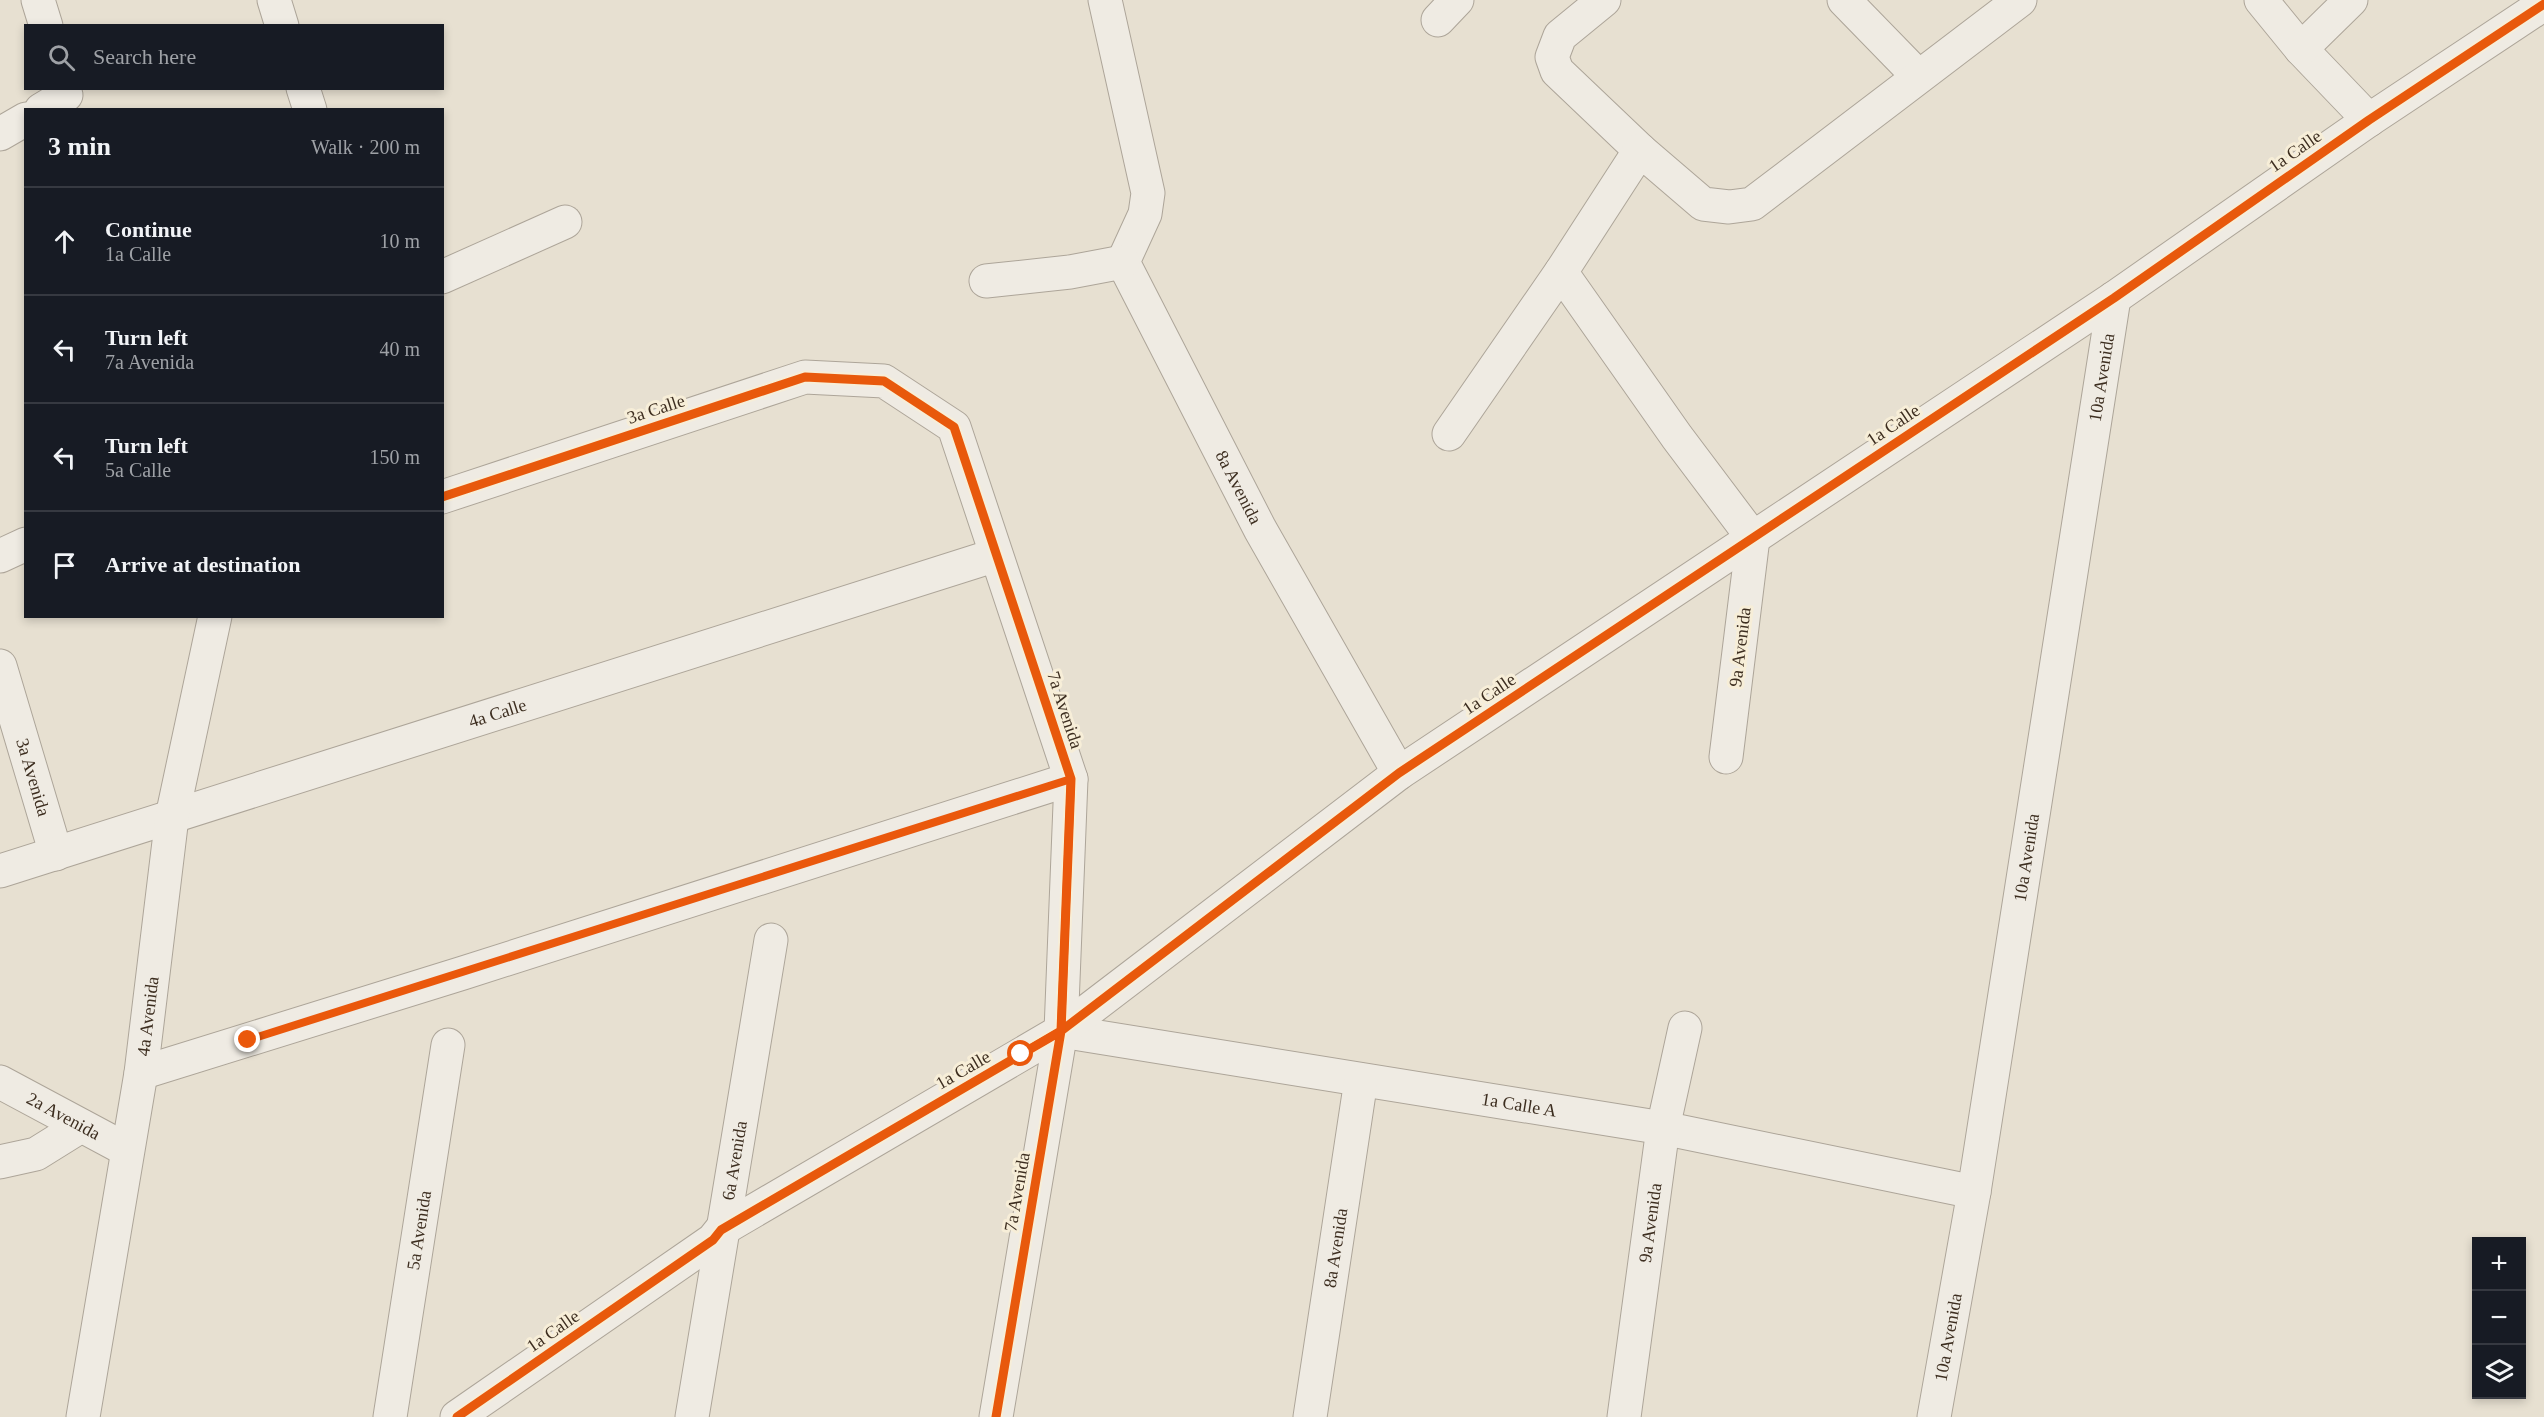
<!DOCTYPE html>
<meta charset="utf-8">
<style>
body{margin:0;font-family:Georgia,serif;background:#242831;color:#f1f3f6}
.controls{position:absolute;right:18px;bottom:18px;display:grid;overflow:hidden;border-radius:0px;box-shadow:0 3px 9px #0003}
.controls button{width:54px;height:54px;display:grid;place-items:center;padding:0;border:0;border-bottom:2px solid #363941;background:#171b24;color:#f1f3f6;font:30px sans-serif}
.stop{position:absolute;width:18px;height:18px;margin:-14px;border:4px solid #ea580c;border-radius:50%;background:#fff}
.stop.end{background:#ea580c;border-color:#fff;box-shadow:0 2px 6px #0008}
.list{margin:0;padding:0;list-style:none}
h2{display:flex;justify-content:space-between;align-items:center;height:78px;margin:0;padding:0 24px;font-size:26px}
h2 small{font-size:20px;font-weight:400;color:#9ea1a6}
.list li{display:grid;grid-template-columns:39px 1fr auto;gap:18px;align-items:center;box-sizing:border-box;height:108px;padding:0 24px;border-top:2px solid #363941}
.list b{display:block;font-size:22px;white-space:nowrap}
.list p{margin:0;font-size:20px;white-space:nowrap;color:#9ea1a6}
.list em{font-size:20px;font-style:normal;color:#9ea1a6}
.icon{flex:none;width:33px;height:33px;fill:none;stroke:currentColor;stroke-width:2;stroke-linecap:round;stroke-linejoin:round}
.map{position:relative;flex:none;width:2544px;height:1417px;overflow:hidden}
.search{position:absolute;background:#171b24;box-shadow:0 3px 9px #0003;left:24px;top:24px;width:420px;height:66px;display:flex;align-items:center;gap:15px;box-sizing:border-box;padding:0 21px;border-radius:0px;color:#9ea1a6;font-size:22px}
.panel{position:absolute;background:#171b24;box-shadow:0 3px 9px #0003;left:24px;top:108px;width:420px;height:510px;border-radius:0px}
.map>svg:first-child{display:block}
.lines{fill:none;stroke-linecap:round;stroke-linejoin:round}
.street-casing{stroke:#ada599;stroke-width:35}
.street{stroke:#efebe3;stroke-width:33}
.cycleway-casing{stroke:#f7eed8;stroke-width:13}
.cycleway{stroke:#e8590c;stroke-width:9}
.route{stroke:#ea580c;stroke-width:8}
.labels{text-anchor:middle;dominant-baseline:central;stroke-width:6;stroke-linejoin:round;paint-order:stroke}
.street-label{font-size:18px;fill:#3d2e20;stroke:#f7eed8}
</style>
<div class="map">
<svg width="2544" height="1417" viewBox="0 0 2544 1417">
<rect width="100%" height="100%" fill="#e7e0d1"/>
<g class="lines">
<!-- street casing -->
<g class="street-casing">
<g id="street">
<path d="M38,0L46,26"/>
<path d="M274,0L282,26"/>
<path id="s1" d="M1105,0L1148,193L1145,214L1123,262L1260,529L1399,773"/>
<path d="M1604,0L1560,36L1552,57L1557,71L1640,150"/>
<path d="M1844,0L1918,76"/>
<path d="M2261,0L2301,49L2369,120"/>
<path d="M1438,20L1457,0"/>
<path d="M2301,49L2351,0"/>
<path d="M303,88L310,110"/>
<path d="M41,110L66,95"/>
<path d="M0,134L26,119"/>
<path d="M1561,272L1677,437L1753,538L1726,757"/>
<path d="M442,277L565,222"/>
<path d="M986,281L1070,272L1123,262"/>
<path d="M1449,434L1561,272L1640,150L1703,204L1729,207L1752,204L2020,0"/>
<path d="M442,497L805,377L884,381L954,427L1071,779L1061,1031L996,1417"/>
<path d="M0,556L26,544"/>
<path id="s2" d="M0,666L56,854"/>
<path id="s3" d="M0,871L996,555"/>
<path id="s4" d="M1061,1031L1663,1128L1974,1192"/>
<path d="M141,1073L463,973L1071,779"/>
<path id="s5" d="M0,1082L127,1150"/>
<path d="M0,1162L36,1154L81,1126"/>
<path id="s6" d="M83,1417L141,1073L172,817L215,616"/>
<path id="s7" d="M390,1417L448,1045"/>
<path d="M457,1417L713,1240L721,1230L1061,1031L1399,773L2114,298L2369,120L2544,4"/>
<path id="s8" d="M692,1417L771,940"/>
<path id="s9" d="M1310,1417L1361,1080"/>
<path id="s10" d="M1624,1417L1663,1128L1685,1028"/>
<path id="s11" d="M1934,1417L1974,1192L2114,298"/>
</g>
</g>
<!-- street -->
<use href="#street" class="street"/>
<!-- cycleway casing -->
<g class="cycleway-casing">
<path id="cycleway" d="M442,497L805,377L884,381L954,427L1071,779L1061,1031L996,1417
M457,1417L713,1240L721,1230L1061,1031L1399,773L2114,298L2369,120L2544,4"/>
</g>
<!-- cycleway -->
<use href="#cycleway" class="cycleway"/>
</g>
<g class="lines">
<!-- route -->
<path class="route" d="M248,1040L1071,779L1061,1031L1021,1054"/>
</g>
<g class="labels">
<!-- street labels -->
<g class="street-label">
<text transform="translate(2295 151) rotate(-35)">1a Calle</text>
<text stroke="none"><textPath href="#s11" startOffset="1053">10a Avenida</textPath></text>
<text transform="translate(656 409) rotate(-18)">3a Calle</text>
<text transform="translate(1893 425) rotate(-34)">1a Calle</text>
<text stroke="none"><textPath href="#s1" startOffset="525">8a Avenida</textPath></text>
<text transform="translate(1740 647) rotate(-83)">9a Avenida</text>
<text transform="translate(1489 694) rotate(-34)">1a Calle</text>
<text transform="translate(1065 710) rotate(72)">7a Avenida</text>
<text stroke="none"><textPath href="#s3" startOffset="522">4a Calle</textPath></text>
<text stroke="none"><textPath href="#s2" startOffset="116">3a Avenida</textPath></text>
<text stroke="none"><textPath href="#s11" startOffset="567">10a Avenida</textPath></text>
<text stroke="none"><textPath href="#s6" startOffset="406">4a Avenida</textPath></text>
<text transform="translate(963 1070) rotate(-30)">1a Calle</text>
<text stroke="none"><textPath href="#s4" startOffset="464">1a Calle A</textPath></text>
<text stroke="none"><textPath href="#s5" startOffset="72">2a Avenida</textPath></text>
<text stroke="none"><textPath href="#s8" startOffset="260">6a Avenida</textPath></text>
<text transform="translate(1017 1192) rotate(-80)">7a Avenida</text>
<text stroke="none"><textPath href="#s10" startOffset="196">9a Avenida</textPath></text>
<text stroke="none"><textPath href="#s7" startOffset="189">5a Avenida</textPath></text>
<text stroke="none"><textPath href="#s9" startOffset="171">8a Avenida</textPath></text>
<text transform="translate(553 1331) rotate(-35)">1a Calle</text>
<text stroke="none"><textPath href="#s11" startOffset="81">10a Avenida</textPath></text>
</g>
</g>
</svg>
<div class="controls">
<button>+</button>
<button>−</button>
<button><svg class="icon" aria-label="layers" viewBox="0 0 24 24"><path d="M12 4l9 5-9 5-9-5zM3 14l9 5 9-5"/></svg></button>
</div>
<div class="stop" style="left:1021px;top:1054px"></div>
<div class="stop end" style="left:248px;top:1040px"></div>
<div class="search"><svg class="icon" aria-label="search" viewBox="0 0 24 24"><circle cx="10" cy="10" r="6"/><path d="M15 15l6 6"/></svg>Search here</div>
<section class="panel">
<h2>3 min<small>Walk · 200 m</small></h2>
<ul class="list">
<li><svg class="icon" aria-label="ahead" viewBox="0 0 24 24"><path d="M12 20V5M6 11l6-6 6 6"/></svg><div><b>Continue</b><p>1a Calle</p></div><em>10 m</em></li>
<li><svg class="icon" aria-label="left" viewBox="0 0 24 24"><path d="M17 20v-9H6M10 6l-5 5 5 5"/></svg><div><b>Turn left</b><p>7a Avenida</p></div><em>40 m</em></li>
<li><svg class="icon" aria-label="left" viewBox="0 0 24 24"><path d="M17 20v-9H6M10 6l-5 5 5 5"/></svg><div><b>Turn left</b><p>5a Calle</p></div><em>150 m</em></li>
<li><svg class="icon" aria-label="arrive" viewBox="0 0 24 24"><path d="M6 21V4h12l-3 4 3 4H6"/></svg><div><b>Arrive at destination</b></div></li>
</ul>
</section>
</div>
